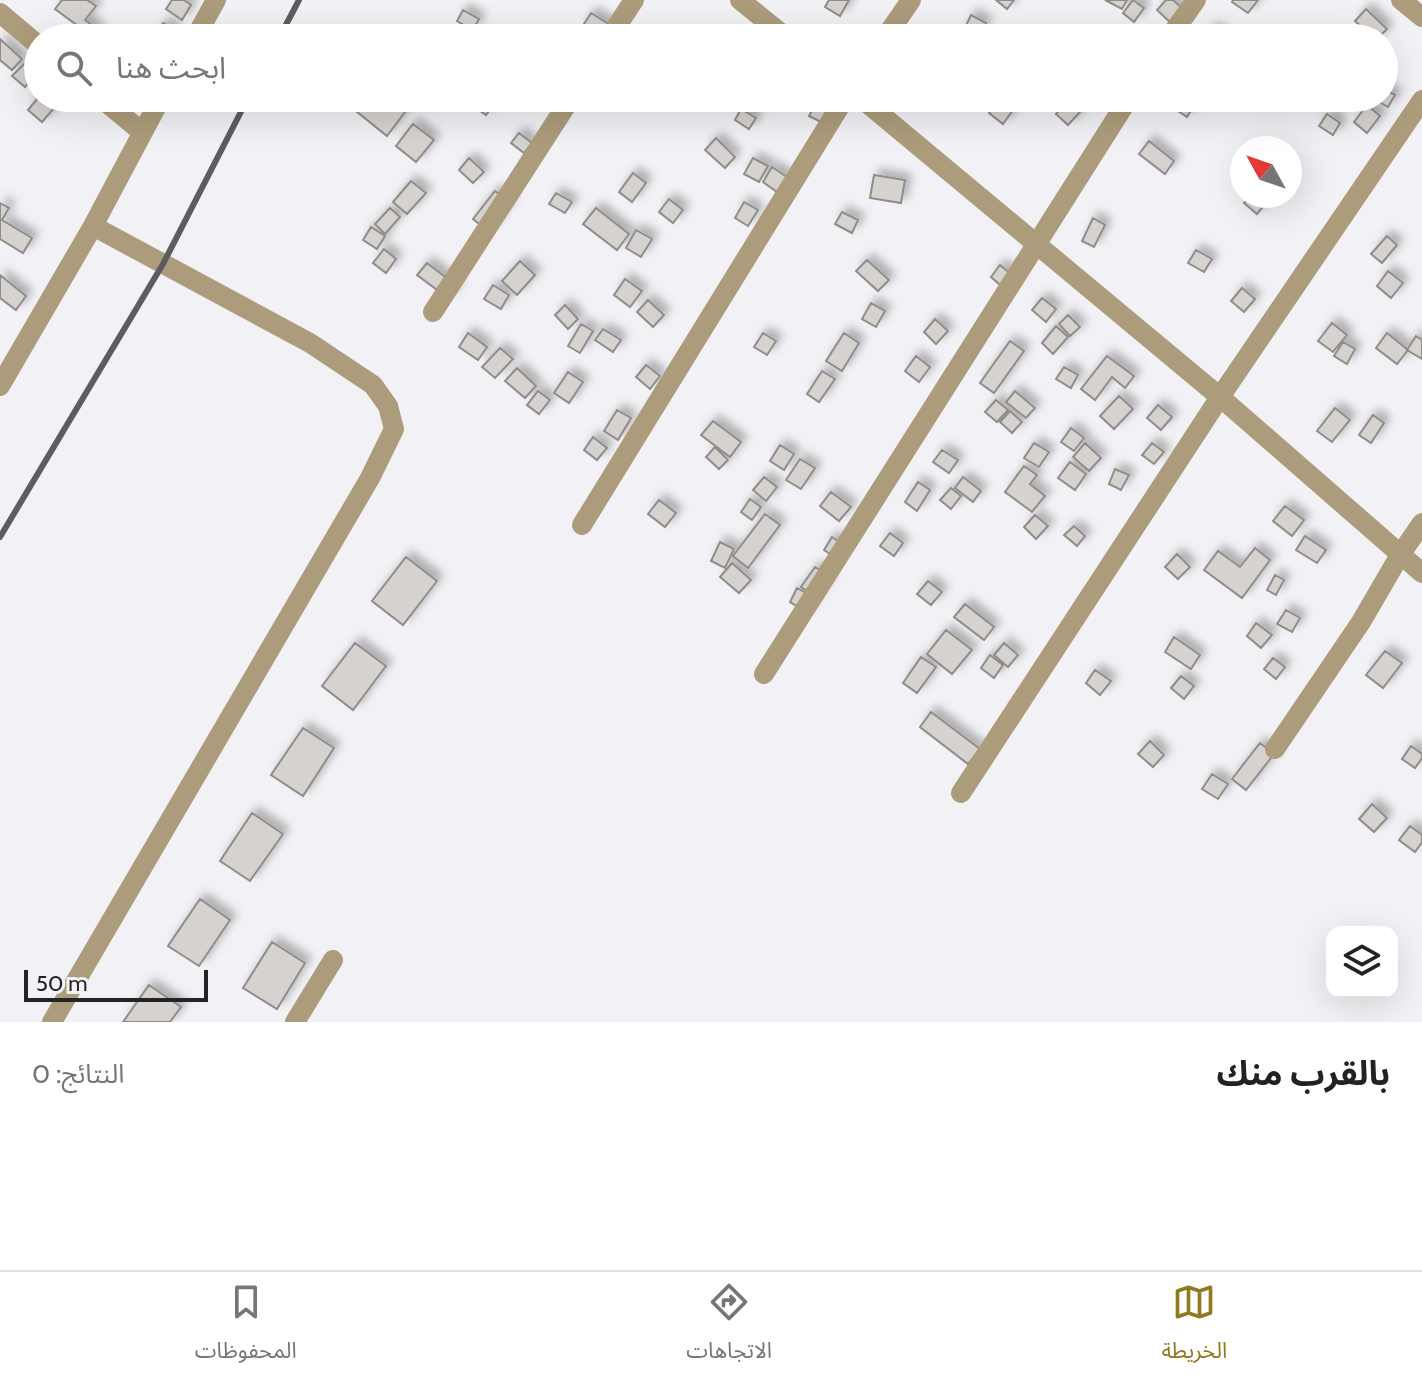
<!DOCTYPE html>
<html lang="ar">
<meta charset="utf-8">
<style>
body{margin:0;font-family:Cabin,"Noto Sans Arabic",sans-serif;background:#f6f6f6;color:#222;direction:rtl}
.controls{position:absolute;right:24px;bottom:24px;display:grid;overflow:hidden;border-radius:16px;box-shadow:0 8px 32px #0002}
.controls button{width:72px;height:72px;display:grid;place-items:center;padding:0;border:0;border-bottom:2px solid #e0e0e0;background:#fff;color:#222;font:40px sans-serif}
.compass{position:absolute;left:1230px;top:136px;width:72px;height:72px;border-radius:50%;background:#fff;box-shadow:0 8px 32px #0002;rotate:310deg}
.scale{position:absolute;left:24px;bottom:20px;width:184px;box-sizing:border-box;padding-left:8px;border:4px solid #242426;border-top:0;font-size:22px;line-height:28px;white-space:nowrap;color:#242426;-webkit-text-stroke:6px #f2f2f6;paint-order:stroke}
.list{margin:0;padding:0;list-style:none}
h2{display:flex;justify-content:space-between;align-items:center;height:104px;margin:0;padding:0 32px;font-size:34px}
h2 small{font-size:26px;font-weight:400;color:#767676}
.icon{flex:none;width:44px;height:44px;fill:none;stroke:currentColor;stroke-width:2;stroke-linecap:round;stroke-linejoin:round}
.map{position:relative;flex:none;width:1422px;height:1022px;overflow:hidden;direction:ltr}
.search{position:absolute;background:#fff;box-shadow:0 8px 32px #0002;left:24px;right:24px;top:24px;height:88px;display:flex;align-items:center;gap:20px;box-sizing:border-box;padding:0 28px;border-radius:44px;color:#767676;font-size:30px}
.sheet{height:248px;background:#fff}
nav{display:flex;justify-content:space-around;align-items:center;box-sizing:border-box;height:112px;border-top:2px solid #e0e0e0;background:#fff;font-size:22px;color:#767676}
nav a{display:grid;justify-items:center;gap:4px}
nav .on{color:#91791f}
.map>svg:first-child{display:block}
.building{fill:#d6d2d0;stroke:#908c8a;stroke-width:2;filter:url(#shadow)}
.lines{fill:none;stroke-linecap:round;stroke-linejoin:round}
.street{stroke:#ac9c7b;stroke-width:20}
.rail{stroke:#5d5d5f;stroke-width:6}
</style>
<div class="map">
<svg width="1422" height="1022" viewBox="0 0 1422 1022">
<defs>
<filter id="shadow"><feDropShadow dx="6" dy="-6" stdDeviation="4" flood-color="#0004"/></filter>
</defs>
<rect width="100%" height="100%" fill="#f2f2f6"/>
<!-- building -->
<path class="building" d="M62,0H87L96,6L85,20L99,30L93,38H73L70,36L78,26L55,9Z
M172,0H184L191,5L182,20L166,9Z
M829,0H849L840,16L825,7Z
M996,0H1014L1007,9Z
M1105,0H1127L1122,9Z
M1133,0L1144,8L1134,22L1123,13Z
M1166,0H1173L1184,10L1172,24L1157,10Z
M1233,0H1258L1248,13L1232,2Z
M1366,9L1387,29L1378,38H1374L1355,21Z
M463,10L479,19L473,30L457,21Z
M591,13L615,28L599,38L582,27Z
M971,15L986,23L977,38H960Z
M163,23L175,29L171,38H160L156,36Z
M1211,28L1228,38H1205Z
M0,39L22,59L12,70L0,60Z
M24,64L36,75L25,87L12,76Z
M1384,89L1395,95L1388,107L1372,98H1384Z
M38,98H58L61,100L42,122L28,110Z
M358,98H387L405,112L387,136L351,107Z
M436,98H457L449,108Z
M462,98H488L495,103L486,115Z
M735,98H759L753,109L734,99Z
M819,98H825L832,102L821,122L809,116Z
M1178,98H1189L1196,102L1187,117L1172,107Z
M1000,100L1013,110L1003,124L989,113Z
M1068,100L1080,112L1068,125L1056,114Z
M1367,105L1380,116L1367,133L1354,122Z
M741,109L756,118L749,129L735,120Z
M1327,114L1340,123L1333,135L1319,126Z
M413,124L434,140L416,162L396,146Z
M519,133L532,143L524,153L511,143Z
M716,138L735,157L725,168L705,150Z
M1149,141L1174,161L1165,174L1139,154Z
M469,158L484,172L473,183L459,170Z
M753,158L768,166L759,182L744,174Z
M772,167L787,177L777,192L763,182Z
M633,173L646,183L632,202L619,192Z
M874,175L905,180L901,203L870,198Z
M411,181L426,193L407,214L393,202Z
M495,191L510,202L488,231L473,219Z
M556,193L572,202L565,213L549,204Z
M1251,196H1272L1257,214L1244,203Z
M669,199L683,210L673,223L659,212Z
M744,202L758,210L748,226L735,218Z
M0,203L9,208L2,220L32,238L23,253L0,239Z
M390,208L400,217L385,234L375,224Z
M596,208L629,234L617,250L583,224Z
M842,212L858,220L852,233L835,224Z
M1093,218L1105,225L1094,247L1082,241Z
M371,227L385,236L377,249L363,240Z
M636,230L652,239L641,257L626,248Z
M1387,236L1397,245L1382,263L1371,254Z
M384,249L396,259L386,273L373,263Z
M1196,250L1212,259L1204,272L1188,263Z
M867,260L889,280L878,291L856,271Z
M520,261L535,275L517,295L502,281Z
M427,263L457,286L448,298L417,275Z
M1000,265L1016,278L1006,290L991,277Z
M1388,271L1403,283L1391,298L1377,286Z
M0,275L26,296L16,310L0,298Z
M625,279L642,291L630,307L614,295Z
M493,285L509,295L501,309L484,299Z
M1242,288L1255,299L1244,312L1231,301Z
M1042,298L1056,309L1046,322L1032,310Z
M648,300L664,315L653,327L637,312Z
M871,303L885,311L876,327L862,319Z
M565,305L578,319L568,329L555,315Z
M1068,315L1080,327L1070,336L1059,324Z
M935,319L948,331L936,344L924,332Z
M1332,323L1347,335L1333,352L1318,341Z
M581,324L593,331L580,353L568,346Z
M1056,326L1068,337L1053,354L1042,343Z
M603,329L621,340L613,352L595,340Z
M468,333L487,347L478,360L459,347Z
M763,333L776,341L767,355L754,347Z
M844,333L859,343L842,371L826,361Z
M1387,333L1408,350L1397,364L1376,348Z
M1416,336L1422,340V359L1407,350Z
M1010,341L1024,351L994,393L980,383Z
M1343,342L1355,349L1347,364L1334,356Z
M500,348L513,359L495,378L482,367Z
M916,356L930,367L919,382L905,371Z
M1107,356L1134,376L1125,388L1112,377L1095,400L1081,389Z
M646,365L660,376L650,389L636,377Z
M1064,367L1078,375L1071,388L1056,379Z
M517,368L536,386L525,398L505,381Z
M822,371L835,379L819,402L807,394Z
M568,372L583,382L569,403L554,393Z
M538,391L550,400L539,414L527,405Z
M1015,391L1035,408L1026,418L1006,402Z
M1119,396L1133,409L1114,429L1100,416Z
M996,400L1008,410L997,422L985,412Z
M1158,405L1172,417L1161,430L1147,418Z
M1335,408L1350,420L1332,442L1317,431Z
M617,410L631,418L618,440L604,431Z
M1010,411L1022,422L1012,433L1000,422Z
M1373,415L1384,423L1371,443L1359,435Z
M713,421L741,442L730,457L701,435Z
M1071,428L1084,438L1074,451L1061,442Z
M593,437L607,448L597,460L584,450Z
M1034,443L1049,452L1039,467L1024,458Z
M1085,443L1101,458L1089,471L1073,457Z
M1152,443L1164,452L1154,464L1142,455Z
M780,445L794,454L784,470L770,461Z
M715,447L728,460L719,469L706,457Z
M942,450L958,460L949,473L933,462Z
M800,459L815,468L801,489L786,480Z
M1070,462L1086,474L1075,490L1058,478Z
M1024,466L1037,475L1030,484L1045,496L1032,512L1005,492Z
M1115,469L1129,475L1121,490L1109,484Z
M764,477L777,487L766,501L753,490Z
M963,477L981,491L973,502L955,488Z
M918,482L930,490L917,511L905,502Z
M951,488L961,496L951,509L940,500Z
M831,492L851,507L839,521L820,506Z
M750,499L761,507L752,520L741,512Z
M659,500L676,513L665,527L648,514Z
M1285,506L1304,520L1292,536L1273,521Z
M765,514L780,525L748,568L733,556Z
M1035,515L1048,526L1036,539L1024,527Z
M1074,526L1085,536L1077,546L1064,535Z
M890,533L903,543L894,556L880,546Z
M1305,536L1326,550L1317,563L1296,550Z
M832,537L845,546L836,558L824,550Z
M720,542L734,549L725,568L711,561Z
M1255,548L1270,560L1242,598L1204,570L1218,551L1240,567Z
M1177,554L1190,567L1178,579L1165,567Z
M406,557L437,581L403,625L372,601Z
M732,563L751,580L739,593L720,577Z
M815,567L830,577L816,597L801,587Z
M1275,575L1284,580L1276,595L1267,590Z
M928,581L942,592L931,605L917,594Z
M797,588L815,598L807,612L790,602Z
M965,604L994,627L984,640L954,617Z
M1286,610L1300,618L1292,632L1277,624Z
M1256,623L1272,635L1261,648L1247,636Z
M946,630L972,650L952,674L927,654Z
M1174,637L1200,655L1191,669L1165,652Z
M355,643L386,666L353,710L322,686Z
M1004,643L1018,655L1008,667L994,655Z
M1385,651L1402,663L1383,688L1366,675Z
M990,655L1003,665L994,678L981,668Z
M921,657L936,667L917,693L903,683Z
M1273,658L1285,667L1276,679L1264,669Z
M1095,670L1111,681L1100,695L1086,683Z
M1181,676L1194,686L1184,699L1171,688Z
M931,712L980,749L968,764L920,727Z
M303,728L334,748L303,796L271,775Z
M1150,741L1164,755L1153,767L1138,754Z
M1260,743L1274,754L1246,790L1232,779Z
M1411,746L1422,754V758L1415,768L1402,759Z
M1212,774L1228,784L1218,799L1202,789Z
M1372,804L1387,818L1374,832L1359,819Z
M252,813L283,834L250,881L220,861Z
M1410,826L1422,835V842L1415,852L1399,840Z
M200,899L230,920L199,966L168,946Z
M272,942L305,963L277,1009L243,988Z
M149,985L181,1007L170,1022H123Z"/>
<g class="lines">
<!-- street -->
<path class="street" d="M740,0L787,38
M1401,0L1422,17
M0,13L38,45
M195,38L216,0
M609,38L634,0
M885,38L911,0
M1169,38L1196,0
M101,98L142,132
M861,98L1220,397L1422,573
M433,312L571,98
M0,386L93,226L161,98
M582,525L845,98
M764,674L1129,98
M1275,749L1361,622L1400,555L1422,523
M961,793L1220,397L1422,100
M52,1022L370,478L394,429L388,406L373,385L310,343L93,226
M295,1022L333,960"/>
<!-- rail -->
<path class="rail" d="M279,38L299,0
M0,537L163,264L248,98"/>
</g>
</svg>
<div class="controls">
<button><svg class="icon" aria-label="layers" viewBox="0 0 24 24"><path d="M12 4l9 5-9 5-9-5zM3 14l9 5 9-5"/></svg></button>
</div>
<svg class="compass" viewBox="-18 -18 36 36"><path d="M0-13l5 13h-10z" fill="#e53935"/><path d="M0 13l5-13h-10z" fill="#767676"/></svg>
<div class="scale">50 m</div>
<div class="search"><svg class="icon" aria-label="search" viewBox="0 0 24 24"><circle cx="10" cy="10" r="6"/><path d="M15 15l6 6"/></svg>ابحث هنا</div>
</div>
<section class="sheet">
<h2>بالقرب منك<small>النتائج: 0</small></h2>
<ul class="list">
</ul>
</section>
<nav>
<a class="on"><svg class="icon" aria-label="map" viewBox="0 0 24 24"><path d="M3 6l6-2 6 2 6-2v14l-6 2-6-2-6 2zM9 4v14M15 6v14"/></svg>الخريطة</a>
<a><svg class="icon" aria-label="directions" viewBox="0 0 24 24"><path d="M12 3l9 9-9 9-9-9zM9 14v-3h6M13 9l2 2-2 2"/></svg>الاتجاهات</a>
<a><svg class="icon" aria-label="saved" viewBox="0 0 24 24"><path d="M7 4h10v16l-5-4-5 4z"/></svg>المحفوظات</a>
</nav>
